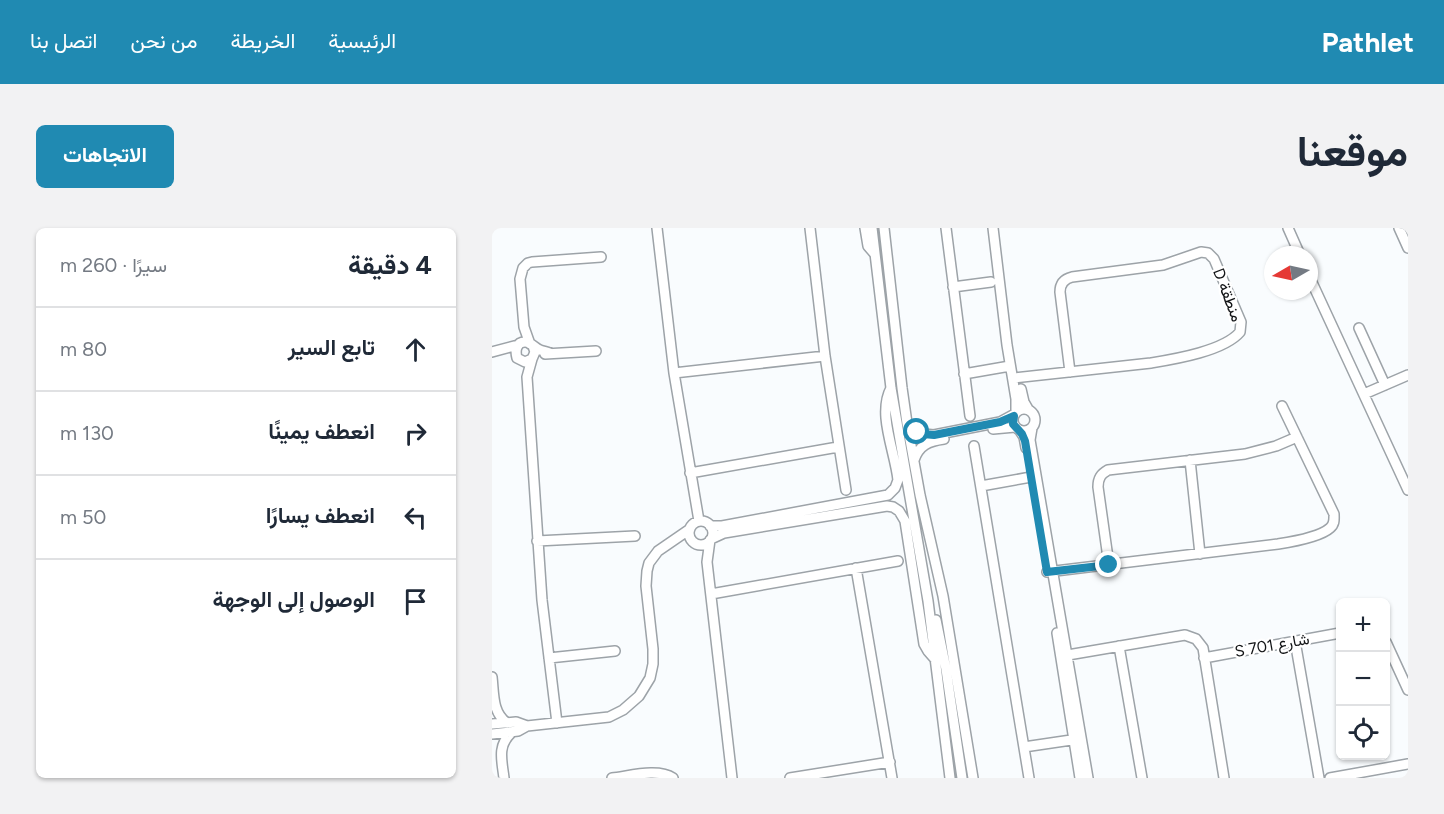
<!DOCTYPE html>
<html lang="ar">
<meta charset="utf-8">
<style>
body{margin:0;font-family:Figtree,Vazirmatn,sans-serif;background:#f2f2f3;color:#1f2937;direction:rtl}
.controls{position:absolute;right:18px;bottom:18px;display:grid;overflow:hidden;border-radius:9px;box-shadow:0 2px 4px #0004}
.controls button{width:54px;height:54px;display:grid;place-items:center;padding:0;border:0;border-bottom:2px solid #e0e1e3;background:#fff;color:#1f2937;font:30px sans-serif}
.compass{position:absolute;left:772px;top:18px;width:54px;height:54px;border-radius:50%;background:#fff;box-shadow:0 2px 4px #0004;rotate:261deg}
.stop{position:absolute;width:18px;height:18px;margin:-14px;border:4px solid #208ab2;border-radius:50%;background:#fff}
.stop.end{background:#208ab2;border-color:#fff;box-shadow:0 2px 6px #0008}
.list{margin:0;padding:0;list-style:none}
h2{display:flex;justify-content:space-between;align-items:center;height:78px;margin:0;padding:0 24px;font-size:26px}
h2 small{font-size:20px;font-weight:400;color:#747a83}
.list li{display:grid;grid-template-columns:39px 1fr auto;gap:18px;align-items:center;box-sizing:border-box;height:84px;padding:0 24px;border-top:2px solid #e0e1e3}
.list b{display:block;font-size:22px;white-space:nowrap}
.list em{font-size:20px;font-style:normal;color:#747a83}
.icon{flex:none;width:33px;height:33px;fill:none;stroke:currentColor;stroke-width:2;stroke-linecap:round;stroke-linejoin:round}
.map{position:relative;flex:none;width:916px;height:550px;overflow:hidden;direction:ltr;border-radius:9px}
header{display:flex;align-items:center;gap:36px;box-sizing:border-box;height:84px;padding:0 30px;background:#208ab2;color:#fff}
header strong{font-size:28px}
nav{display:flex;gap:33px;margin-inline-start:auto;font-size:21px}
.intro{display:flex;align-items:center;justify-content:space-between;box-sizing:border-box;height:144px;padding:0 36px}
h1{margin:0;font-size:42px}
.button{padding:15px 27px;border-radius:9px;background:#208ab2;color:#fff;font-size:21px;font-weight:700}
main{display:flex;gap:36px;padding:0 36px}
aside{flex:1;background:#fff;border-radius:9px;box-shadow:0 2px 4px #0004}
.map>svg:first-child{display:block}
.lines{fill:none;stroke-linecap:round;stroke-linejoin:round}
.minor-casing{stroke:#9da3a8;stroke-width:12}
.minor{stroke:#fff;stroke-width:9}
.route{stroke:#208ab2;stroke-width:8}
.labels{text-anchor:middle;dominant-baseline:central;stroke-width:4.5;stroke-linejoin:round;paint-order:stroke}
.street-label{font-size:16px;fill:#121416;stroke:#fff}
</style>
<header>
<strong>Pathlet</strong>
<nav><a>الرئيسية</a><a>الخريطة</a><a>من نحن</a><a>اتصل بنا</a></nav>
</header>
<div class="intro"><h1>موقعنا</h1><a class="button">الاتجاهات</a></div>
<main>
<div class="map">
<svg width="916" height="550" viewBox="0 0 916 550">
<rect width="100%" height="100%" fill="#f9fcfe"/>
<g class="lines">
<!-- minor casing -->
<g class="minor-casing">
<path id="minor" d="M165,0L182,145L207,293
M318,0L333,128L354,262
M373,0L376,18L382,25
M380,0L399,160L436,373L458,550
M392,0L410,160L415,195L428,267L451,368L481,550
M454,0L478,188
M501,0L515,117L524,171V183
M796,0L808,27
M907,0L916,20
M817,48L916,262
M461,59L499,54
M867,100L893,157
M38,116L32,99L28,51L31,40L36,35L40,34L109,29
M41,118L43,124L40,131L33,134L25,130C23,123 24,114 33,114C39,114 43,120 48,122C52,123 54,124 58,125
M0,124L26,117
M53,126L104,123
M40,131L35,149L50,372L65,495
M182,145L333,128
M472,146L518,138
M521,150L659,135C683,131 732,123 748,104L749,94L722,31L716,25L709,24L671,37L580,49C572,51 568,56 568,64L578,144
M529,161L532,174L536,181
M872,166L916,147
M521 192a11 11 0 1 1 22 0a11 11 0 1 1-22 0Z
M415,195C423,203 430,207 442,207L508,194L521,187
M540,200L538,212L596,550
M501,201L523,199
M528,203L532,209L534,220
M482,218L537,550
M422,232C427,217 437,213 452,211
M698,232L708,326
M198,245L346,219
M489,258L539,249
M197 305a12 12 0 1 1 24 0a12 12 0 1 1-24 0Z
M218,298H230L396,267L403,260L406,252C403,223 385,186 399,160
M219,311L232,305L395,278L401,279L407,283L413,293L432,416L436,423L443,431
M218,312L215,334L240,550
M45,313L143,308
M617,337L606,259C606,250 609,246 616,242L753,226L784,218L805,209
M364,340L400,550
M555,344L786,316C799,314 828,309 838,300C843,296 842,291 842,286L790,178
M219,366L406,333
M444,392L454,441L470,550
M565,405L588,550
M803,413L827,550
M894,414L916,462
M627,418L650,550
M570,428L693,407L704,411L711,420L732,550
M57,430L123,423
M712,430L848,405
M0,449C2,466 0,484 15,495
M0,496L24,494L35,498
M0,506L26,503L35,498L117,489L131,482L147,468L158,450L161,436V421L154,358L155,343L157,335L166,323L198,301
M532,519L586,511
M12,550C10,533 5,518 19,505
M120,550C138,548 166,540 181,550
M298,550L398,534
M838,550L916,536"/>
</g>
<!-- minor -->
<use href="#minor" class="minor"/>
</g>
<g class="lines">
<!-- route -->
<path class="route" d="M425,204L431,206L442,207L508,194L522,188L521,196L530,206L533,213L555,344L617,337"/>
</g>
<g class="labels">
<!-- street labels -->
<g class="street-label">
<text transform="translate(736 67) rotate(69)">D منطقة</text>
<text transform="translate(780 417) rotate(-10)">S 701 شارع</text>
</g>
</g>
</svg>
<div class="controls">
<button>+</button>
<button>−</button>
<button><svg class="icon" aria-label="locate" viewBox="0 0 24 24"><circle cx="12" cy="12" r="6"/><path d="M12 2v4M12 18v4M2 12h4M18 12h4"/></svg></button>
</div>
<svg class="compass" viewBox="-18 -18 36 36"><path d="M0-13l5 13h-10z" fill="#e53935"/><path d="M0 13l5-13h-10z" fill="#747a83"/></svg>
<div class="stop" style="left:425px;top:204px"></div>
<div class="stop end" style="left:617px;top:337px"></div>
</div>
<aside>
<h2>4 دقيقة<small>سيرًا · 260 m</small></h2>
<ul class="list">
<li><svg class="icon" aria-label="ahead" viewBox="0 0 24 24"><path d="M12 20V5M6 11l6-6 6 6"/></svg><div><b>تابع السير</b></div><em>80 m</em></li>
<li><svg class="icon" aria-label="right" viewBox="0 0 24 24"><path d="M7 20v-9h11M14 6l5 5-5 5"/></svg><div><b>انعطف يمينًا</b></div><em>130 m</em></li>
<li><svg class="icon" aria-label="left" viewBox="0 0 24 24"><path d="M17 20v-9H6M10 6l-5 5 5 5"/></svg><div><b>انعطف يسارًا</b></div><em>50 m</em></li>
<li><svg class="icon" aria-label="arrive" viewBox="0 0 24 24"><path d="M6 21V4h12l-3 4 3 4H6"/></svg><div><b>الوصول إلى الوجهة</b></div></li>
</ul>
</aside>
</main>
